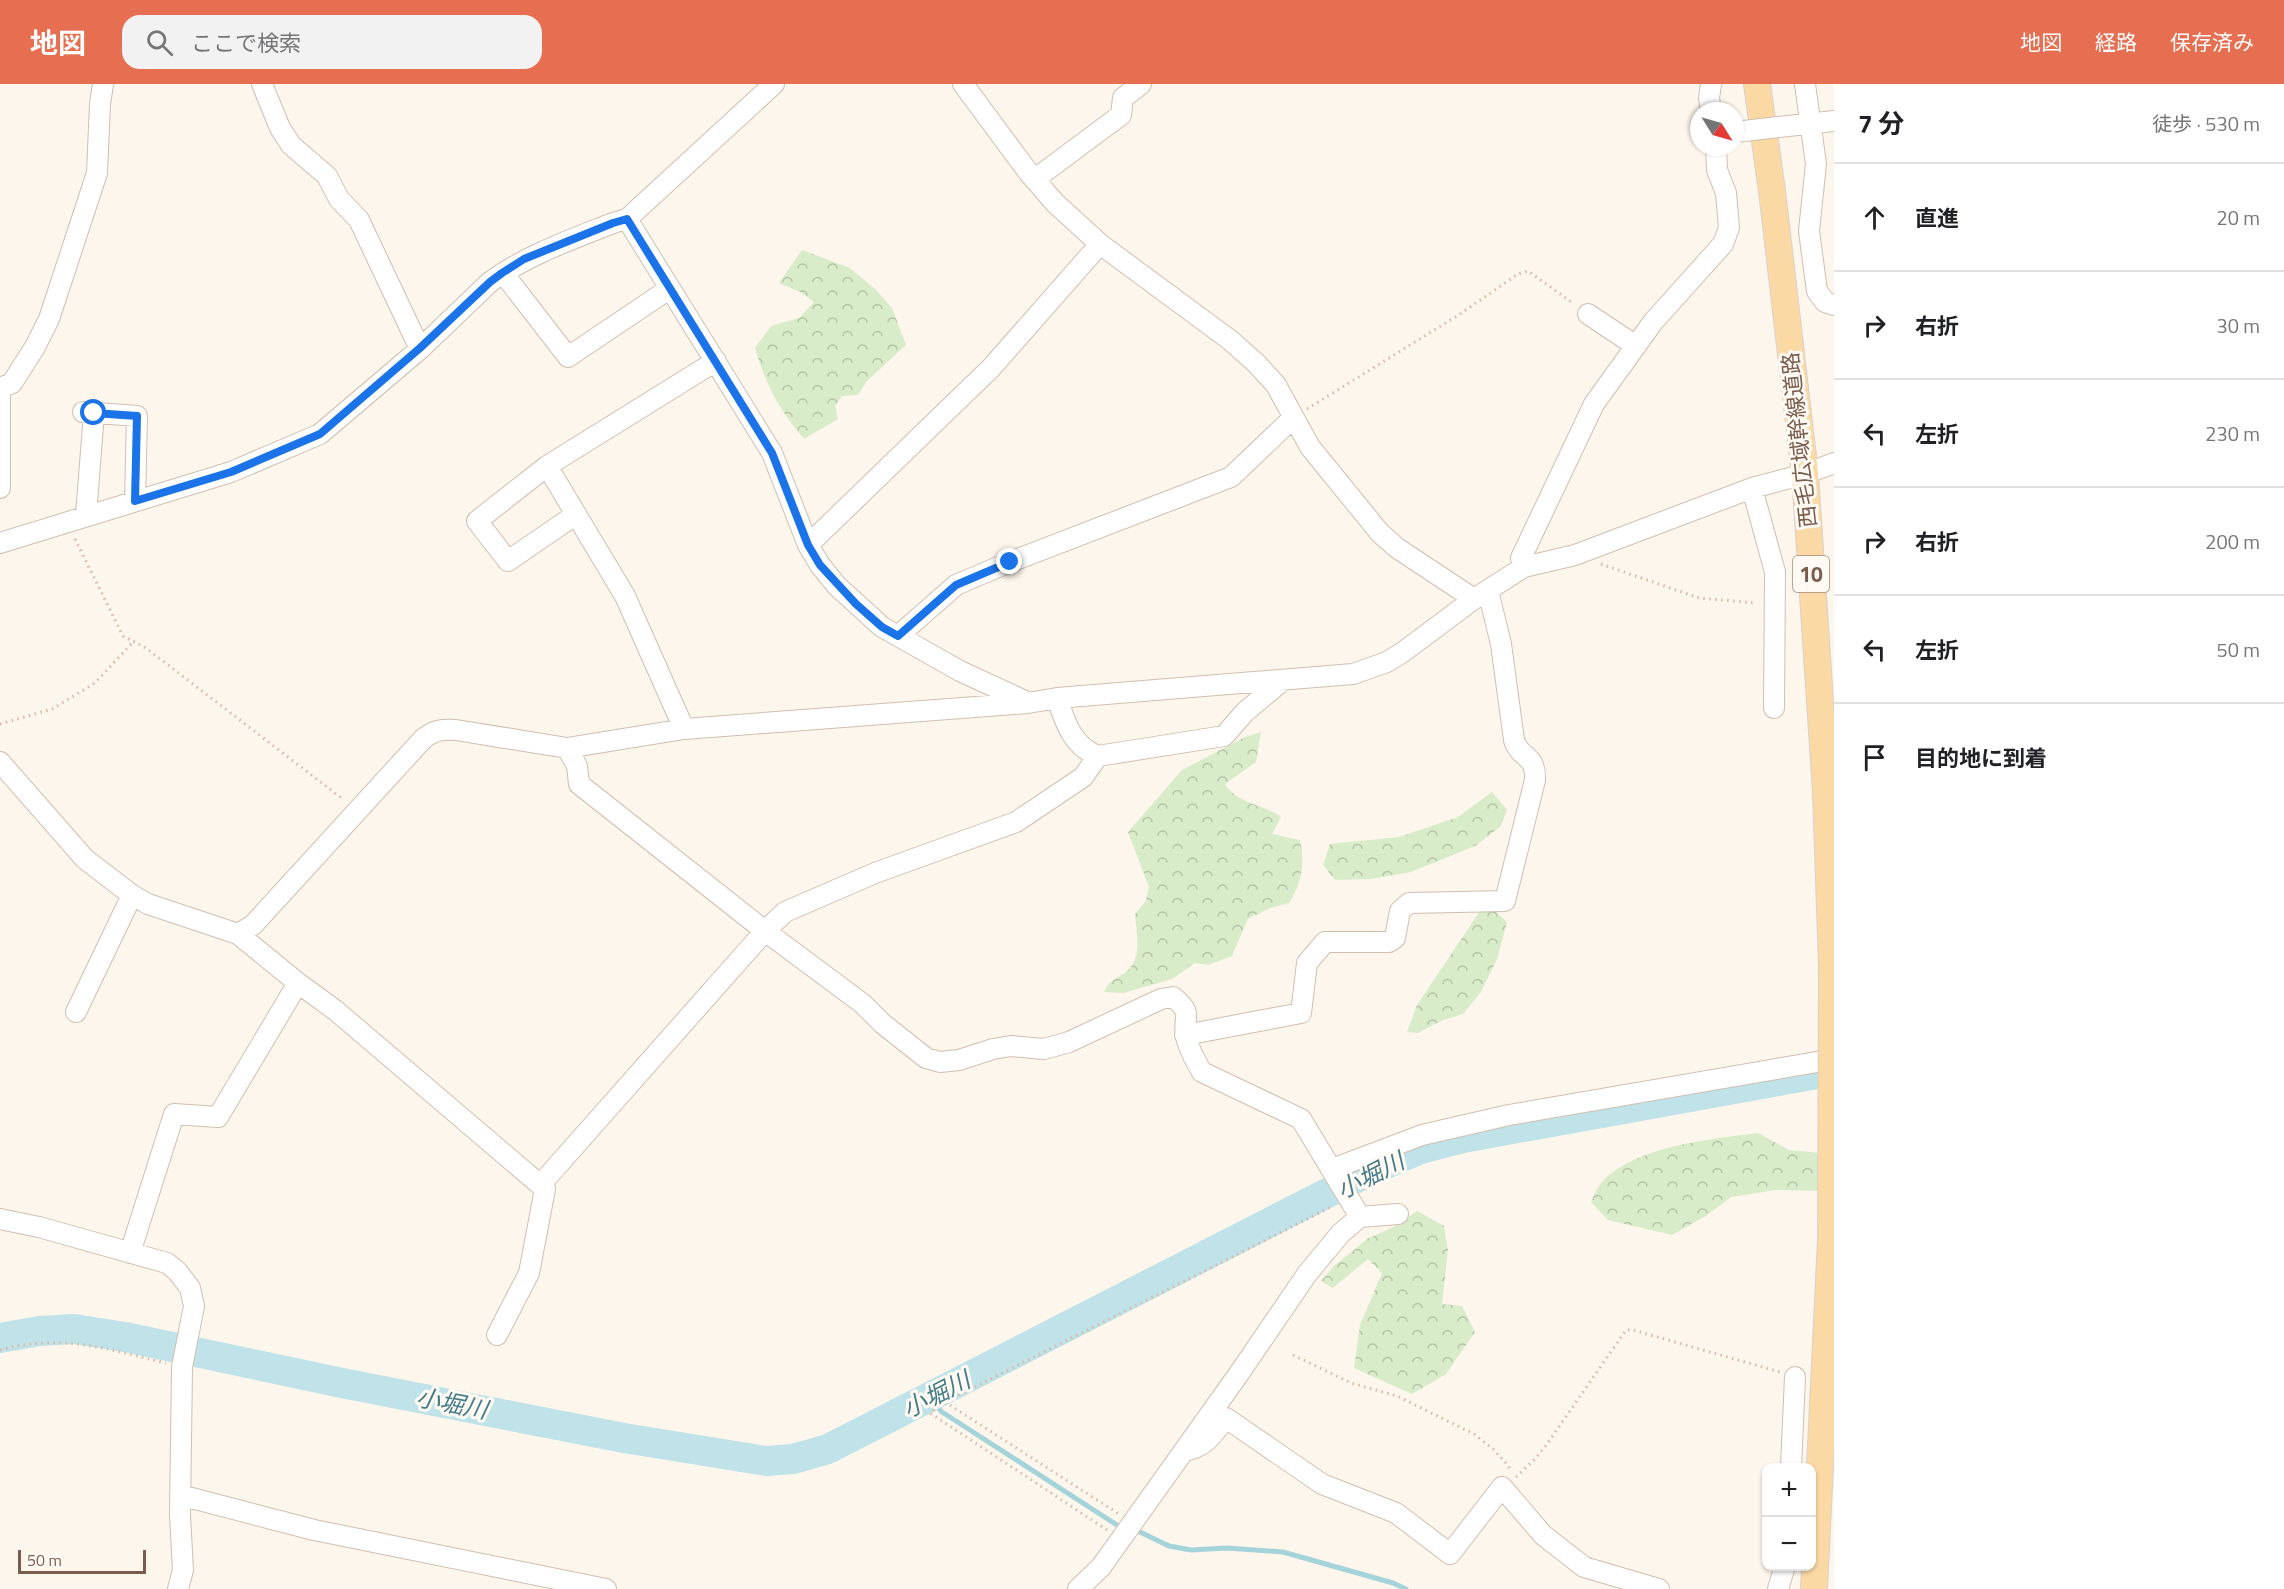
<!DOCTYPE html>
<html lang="ja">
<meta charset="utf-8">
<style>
body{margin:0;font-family:"Titillium Web","Noto Sans JP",sans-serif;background:#f2f2f2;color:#202124}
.controls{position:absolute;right:18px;bottom:18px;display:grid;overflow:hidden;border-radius:12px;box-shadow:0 2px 4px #0004}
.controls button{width:54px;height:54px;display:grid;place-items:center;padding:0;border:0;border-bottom:2px solid #e0e0e0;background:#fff;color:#202124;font:30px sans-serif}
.compass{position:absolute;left:1690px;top:18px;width:54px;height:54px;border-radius:50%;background:#fff;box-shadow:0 2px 4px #0004;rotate:127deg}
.scale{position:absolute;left:18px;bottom:15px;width:128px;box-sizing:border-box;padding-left:6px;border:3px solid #7a5c4d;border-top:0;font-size:16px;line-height:21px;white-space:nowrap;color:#7a5c4d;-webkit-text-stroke:4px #fffaf3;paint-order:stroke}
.stop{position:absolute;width:18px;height:18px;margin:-14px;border:4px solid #1a73e8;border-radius:50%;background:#fff}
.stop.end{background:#1a73e8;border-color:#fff;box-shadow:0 2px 6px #0008}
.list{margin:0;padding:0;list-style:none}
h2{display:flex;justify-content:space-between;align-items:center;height:78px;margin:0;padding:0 24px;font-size:26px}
h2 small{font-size:20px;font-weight:400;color:#757577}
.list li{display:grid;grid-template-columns:39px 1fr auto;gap:18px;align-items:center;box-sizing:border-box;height:108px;padding:0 24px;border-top:2px solid #e0e0e0}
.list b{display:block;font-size:22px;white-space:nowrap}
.list em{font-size:20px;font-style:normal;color:#757577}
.icon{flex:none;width:33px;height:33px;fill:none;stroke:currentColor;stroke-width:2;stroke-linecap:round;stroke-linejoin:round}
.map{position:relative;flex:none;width:1834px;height:1505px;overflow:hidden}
header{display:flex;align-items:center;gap:36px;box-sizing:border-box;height:84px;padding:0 30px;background:#e76f51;color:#fff}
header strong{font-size:28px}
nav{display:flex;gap:33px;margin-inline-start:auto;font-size:21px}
.search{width:420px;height:54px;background:#f2f2f2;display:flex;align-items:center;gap:15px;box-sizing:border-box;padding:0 21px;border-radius:18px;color:#757577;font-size:22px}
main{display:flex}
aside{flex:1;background:#fff}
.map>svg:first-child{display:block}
.forest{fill:url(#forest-crowns)}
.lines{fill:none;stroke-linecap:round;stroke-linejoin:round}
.stream{stroke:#a5d3da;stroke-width:5}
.river{stroke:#bfe3e8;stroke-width:30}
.minor-casing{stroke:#d1beb0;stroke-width:22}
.major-casing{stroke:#dad1cd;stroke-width:28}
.path{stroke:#d9b8a5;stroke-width:3;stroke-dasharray:1.5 4.5;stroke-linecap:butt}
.minor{stroke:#fff;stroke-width:20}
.major{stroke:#fbd9a5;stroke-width:26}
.minor-bridge-casing{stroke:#d1beb0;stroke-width:22;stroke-linecap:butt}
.major-bridge-casing{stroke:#dad1cd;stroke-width:28;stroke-linecap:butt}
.minor-bridge{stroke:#fff;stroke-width:20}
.major-bridge{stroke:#fbd9a5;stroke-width:26}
.route{stroke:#1a73e8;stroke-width:8}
.labels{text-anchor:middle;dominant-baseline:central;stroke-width:6;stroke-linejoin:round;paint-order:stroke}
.shield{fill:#fffaf3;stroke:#a28b7f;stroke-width:1.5}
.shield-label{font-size:21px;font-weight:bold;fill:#7a5c4d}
.street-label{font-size:22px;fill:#7a5c4d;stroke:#fffaf3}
.water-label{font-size:24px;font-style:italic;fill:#437c86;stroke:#fffaf3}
</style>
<header>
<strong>地図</strong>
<div class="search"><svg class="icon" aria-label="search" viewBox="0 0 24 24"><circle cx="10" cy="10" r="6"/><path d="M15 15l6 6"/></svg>ここで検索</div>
<nav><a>地図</a><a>経路</a><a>保存済み</a></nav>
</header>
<main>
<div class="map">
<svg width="1834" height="1505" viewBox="0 0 1834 1505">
<defs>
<pattern id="forest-crowns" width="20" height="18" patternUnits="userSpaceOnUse" patternTransform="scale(1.5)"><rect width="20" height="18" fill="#d8ecc9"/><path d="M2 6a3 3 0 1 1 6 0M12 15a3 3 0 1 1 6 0" fill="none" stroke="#b4c2a5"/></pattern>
</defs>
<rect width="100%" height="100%" fill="#fdf6ec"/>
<!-- forest -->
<path class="forest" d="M802,166L850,184L875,205L892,224L906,261L867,297L858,311L842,312L835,322L838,335L804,355C779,326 766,301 755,264L771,242L799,234L814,218L800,208L779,199Z
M1261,648L1256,678L1225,700C1237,720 1263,720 1281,733L1272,750L1300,756C1305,779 1302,799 1289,819L1270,824L1248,835L1232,872L1208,881L1195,879L1172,895L1123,909L1104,908C1110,894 1118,895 1128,886C1143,871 1136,848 1135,830L1146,817L1149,803L1128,748L1182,686L1245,653Z
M1492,708L1507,726L1500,743L1475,762L1411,788L1371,795L1335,796L1323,781L1330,760L1399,753L1458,733Z
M1480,827H1495L1507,838L1497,875L1481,908L1463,930L1443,936L1418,949L1407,948L1417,921Z
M1758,1049L1789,1066L1832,1070L1829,1107L1776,1106L1731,1113L1706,1132L1672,1151L1608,1136L1591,1118C1594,1112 1597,1103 1602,1098C1635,1062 1711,1055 1758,1049Z
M1417,1127L1444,1142L1448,1166L1442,1220L1462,1222L1475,1248L1446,1290L1412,1310L1354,1284L1360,1241L1382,1189L1368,1175L1333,1204L1321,1197L1334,1182L1367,1155L1393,1143Z"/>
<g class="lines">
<!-- stream -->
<path class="stream" d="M928,1313L942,1328L1117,1441
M1140,1448L1169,1462L1191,1466L1227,1464L1283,1468L1393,1499L1406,1505"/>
<!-- river -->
<path class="river" d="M0,1254L40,1247L74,1245L125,1253L342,1299L624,1354L766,1377L793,1375L828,1365L1374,1085L1421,1065L1463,1054L1834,987"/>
<!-- minor casing -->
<g class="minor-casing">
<path id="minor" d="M262,0L280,44L291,61L327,92L339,115L359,136L420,265
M963,0L1029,89L1055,119L1100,160L1230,256L1257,280L1276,301L1310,363L1380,449L1397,464L1474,515
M1805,0L1816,80L1809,147L1817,207L1825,218L1834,221
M1711,27L1709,14L1711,0
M1798,41L1834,37
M1035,95L1121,31L1123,14L1141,0
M627,135L772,369L808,461L820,481L837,502L882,543L960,587L1027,618
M503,189L568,273L669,205
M1588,230L1636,262
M0,304L12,299L35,263L49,235L97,89L100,20L103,0
M0,309V404
M83,328L137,332L135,417
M547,382L477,437L508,477L575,431
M1752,404L1775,488L1774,624
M86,431L94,329
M0,459L231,388L320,350L420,265L490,198C527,171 570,156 613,139L627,135L774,0
M808,461L991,284L1100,160
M1524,483L1521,474L1594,320L1653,238L1723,160L1729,144L1726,109L1717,86L1716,63
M898,552L956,501L1010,478L1231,393L1293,334
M1057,614C1065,638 1072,662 1098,672L1224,652L1245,628L1282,597
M684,645L625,512L547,382L716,277
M567,664L577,682L579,700L765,847L863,920L883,940L926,974L940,978L959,976L993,965L1011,962L1044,965L1069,958L1161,915L1173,913C1195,931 1182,931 1186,952C1188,964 1196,978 1202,988L1301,1035L1360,1133
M0,678L85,775L132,811L148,820L238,850L253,841L423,655C434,646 442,645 456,646L567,664L684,645L1028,619L1057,614L1353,590L1387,578L1403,568L1474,515L1524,483L1575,471L1752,404L1805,390L1834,379
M238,850L298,899L335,926L545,1105L529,1189L497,1251
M76,928L132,811
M1185,951L1301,929L1307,879L1325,858H1389L1395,854L1400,827L1409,819L1505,817L1535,696C1536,669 1520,676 1514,656L1501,560L1488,507
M1332,1085L1422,1051L1509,1031L1834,975
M541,1100L765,847L785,828L875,789L1016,738L1083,693L1098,672
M0,1135L39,1143L167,1179L177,1187L190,1204L194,1222L182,1283L180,1431L183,1486L178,1505
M130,1169L174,1030L218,1033L298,899
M1184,1367C1206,1363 1212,1351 1226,1334L1322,1400L1396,1429L1450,1470L1502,1403L1543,1451L1584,1483L1659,1505
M1791,1384L1795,1293
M180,1411L314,1446L606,1505
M1078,1505L1101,1483L1238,1291L1307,1190L1341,1149L1360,1133L1398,1130
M1778,1505L1785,1482"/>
</g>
<!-- major casing -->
<g class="major-casing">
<path id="major" d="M1757,0L1772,107L1805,390L1826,708
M1814,1505L1831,1156"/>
</g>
<!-- path -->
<path class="path" d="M1307,325L1460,230L1518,190L1528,187L1574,220
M75,455L123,552L146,564L344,716
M1601,480L1699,514L1756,519
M0,640L52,625L95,599L133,558
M0,1266C61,1249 106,1265 166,1279
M1293,1271L1351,1299L1397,1312L1474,1350L1493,1365L1507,1380L1511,1387
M945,1318L1119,1430
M1516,1393L1536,1374L1547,1360L1626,1246H1633L1780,1288
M1107,1446L930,1329L945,1318L1333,1122"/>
<!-- minor -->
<use href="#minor" class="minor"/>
<!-- major -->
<use href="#major" class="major"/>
<!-- minor-bridge casing -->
<g class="minor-bridge-casing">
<path id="minor-bridge" d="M1735,48L1797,41"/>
</g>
<!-- major-bridge casing -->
<g class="major-bridge-casing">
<path id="major-bridge" d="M1826,708L1832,882L1831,1156"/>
</g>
<!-- minor-bridge -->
<use href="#minor-bridge" class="minor-bridge"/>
<!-- major-bridge -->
<use href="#major-bridge" class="major-bridge"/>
</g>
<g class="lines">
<!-- route -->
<path class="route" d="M94,329L137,332L135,417L231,388L320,350L420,264L490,198L502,189L524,175L613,139L627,135L772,369L808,461L820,481L856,520L882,543L898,552L956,501L1010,478"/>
</g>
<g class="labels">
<!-- shield labels -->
<rect class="shield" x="1793" y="472" width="36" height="36" rx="4.5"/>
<g class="shield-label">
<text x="1811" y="490">10</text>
</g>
<!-- street labels -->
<g class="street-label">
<text transform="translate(1799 356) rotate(-96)">西毛広域幹線道路</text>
</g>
<!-- water labels -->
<g class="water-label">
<text transform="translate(1370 1091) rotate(-27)">小堀川</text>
<text transform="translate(936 1310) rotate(-27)">小堀川</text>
<text transform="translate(452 1319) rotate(11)">小堀川</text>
</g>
</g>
</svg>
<div class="controls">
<button>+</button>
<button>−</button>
</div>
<svg class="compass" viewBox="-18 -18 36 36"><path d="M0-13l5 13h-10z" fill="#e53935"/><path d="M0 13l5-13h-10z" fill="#757577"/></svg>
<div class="scale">50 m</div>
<div class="stop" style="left:94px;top:329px"></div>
<div class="stop end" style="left:1010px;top:478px"></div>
</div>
<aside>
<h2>7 分<small>徒歩 · 530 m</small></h2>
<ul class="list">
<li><svg class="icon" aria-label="ahead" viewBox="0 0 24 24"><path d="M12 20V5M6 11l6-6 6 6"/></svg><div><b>直進</b></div><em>20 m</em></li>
<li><svg class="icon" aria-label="right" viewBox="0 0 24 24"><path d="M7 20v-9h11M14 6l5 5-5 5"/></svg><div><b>右折</b></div><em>30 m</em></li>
<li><svg class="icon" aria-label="left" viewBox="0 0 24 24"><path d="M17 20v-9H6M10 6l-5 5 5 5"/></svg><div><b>左折</b></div><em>230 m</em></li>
<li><svg class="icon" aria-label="right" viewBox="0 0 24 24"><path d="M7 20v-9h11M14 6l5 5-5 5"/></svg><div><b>右折</b></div><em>200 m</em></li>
<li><svg class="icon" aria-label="left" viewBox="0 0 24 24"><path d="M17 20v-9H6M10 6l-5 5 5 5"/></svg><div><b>左折</b></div><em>50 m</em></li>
<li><svg class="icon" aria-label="arrive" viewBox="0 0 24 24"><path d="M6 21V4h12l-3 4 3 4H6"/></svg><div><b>目的地に到着</b></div></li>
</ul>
</aside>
</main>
